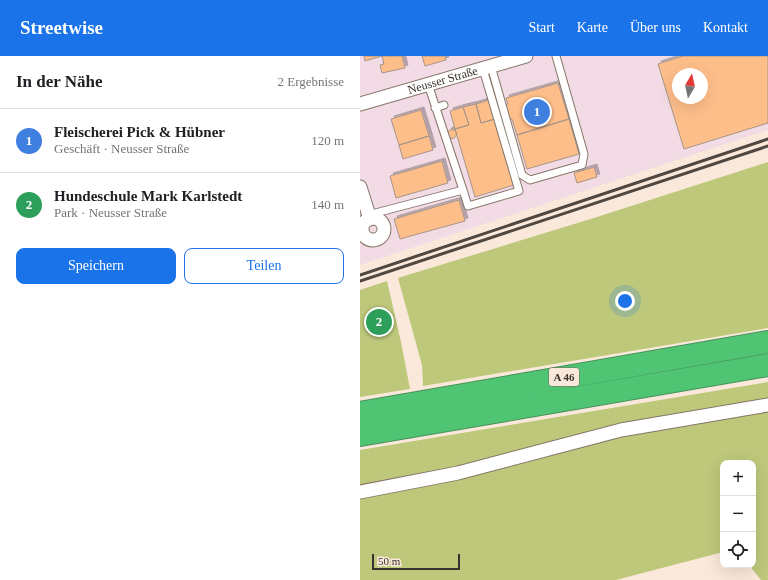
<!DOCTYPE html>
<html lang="de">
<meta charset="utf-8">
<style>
body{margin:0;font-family:Georgia,serif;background:#f2f2f2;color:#202124}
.controls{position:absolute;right:12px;bottom:12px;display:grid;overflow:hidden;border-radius:8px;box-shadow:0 4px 16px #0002}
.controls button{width:36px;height:36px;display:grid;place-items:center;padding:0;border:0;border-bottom:1px solid #e0e0e0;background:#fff;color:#202124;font:20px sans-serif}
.compass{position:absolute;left:312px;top:12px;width:36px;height:36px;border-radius:50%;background:#fff;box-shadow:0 4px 16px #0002;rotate:9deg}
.scale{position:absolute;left:12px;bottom:10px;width:88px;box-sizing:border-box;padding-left:4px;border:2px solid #39322c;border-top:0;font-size:11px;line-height:14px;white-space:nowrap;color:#39322c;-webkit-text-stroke:3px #fae9da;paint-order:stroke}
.you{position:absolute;left:265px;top:245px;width:14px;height:14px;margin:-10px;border:3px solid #fff;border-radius:50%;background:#1a73e8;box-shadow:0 0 0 6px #1a73e833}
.badge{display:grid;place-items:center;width:26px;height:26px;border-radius:50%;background:#1a73e8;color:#fff;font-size:13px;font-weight:700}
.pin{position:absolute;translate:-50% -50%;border:2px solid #fff;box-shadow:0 1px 4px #0006}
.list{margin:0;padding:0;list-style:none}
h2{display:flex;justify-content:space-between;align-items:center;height:52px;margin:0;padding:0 16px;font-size:17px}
h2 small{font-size:13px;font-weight:400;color:#757577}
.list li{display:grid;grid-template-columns:26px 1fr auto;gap:12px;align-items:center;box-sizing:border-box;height:64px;padding:0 16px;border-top:1px solid #e0e0e0}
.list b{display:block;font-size:15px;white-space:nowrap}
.list p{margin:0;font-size:13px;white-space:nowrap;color:#757577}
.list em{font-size:13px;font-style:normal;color:#757577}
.actions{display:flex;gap:8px;padding:12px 16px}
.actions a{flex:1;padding:9px 0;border:1px solid #1a73e8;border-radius:8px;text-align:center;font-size:14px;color:#1a73e8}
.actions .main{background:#1a73e8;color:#fff}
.icon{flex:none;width:22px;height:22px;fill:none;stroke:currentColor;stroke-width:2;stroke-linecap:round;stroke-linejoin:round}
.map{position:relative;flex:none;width:408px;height:524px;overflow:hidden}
header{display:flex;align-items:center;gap:24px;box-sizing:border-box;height:56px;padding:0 20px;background:#1a73e8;color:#fff}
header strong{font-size:19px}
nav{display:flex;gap:22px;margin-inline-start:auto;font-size:14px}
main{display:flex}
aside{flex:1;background:#fff}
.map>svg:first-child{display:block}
.commercial{fill:#f3dbe5;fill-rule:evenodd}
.green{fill:#bec87b}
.building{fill:#febe8a;stroke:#a69588;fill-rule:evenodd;filter:url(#shadow)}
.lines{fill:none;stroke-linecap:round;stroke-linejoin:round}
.service-casing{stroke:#847668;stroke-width:9}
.minor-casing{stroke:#847668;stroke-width:15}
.motorway-casing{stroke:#47915a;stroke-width:24}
.service{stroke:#fff;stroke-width:7}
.minor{stroke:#fff;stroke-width:13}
.motorway{stroke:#4fc472;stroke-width:22}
.rail{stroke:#4f4740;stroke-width:3}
.labels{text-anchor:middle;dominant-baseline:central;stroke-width:3.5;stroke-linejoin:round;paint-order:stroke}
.shield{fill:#fae9da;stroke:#736960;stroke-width:1}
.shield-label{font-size:11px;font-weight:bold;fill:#39322c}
.street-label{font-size:12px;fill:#39322c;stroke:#fae9da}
</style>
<header>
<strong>Streetwise</strong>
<nav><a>Start</a><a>Karte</a><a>Über uns</a><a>Kontakt</a></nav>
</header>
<main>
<aside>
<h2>In der Nähe<small>2 Ergebnisse</small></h2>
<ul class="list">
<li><span class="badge" style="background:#3f7fe0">1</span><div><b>Fleischerei Pick &amp; Hübner</b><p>Geschäft · Neusser Straße</p></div><em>120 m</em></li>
<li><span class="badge" style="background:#2e9e5b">2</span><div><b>Hundeschule Mark Karlstedt</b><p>Park · Neusser Straße</p></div><em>140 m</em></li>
</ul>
<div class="actions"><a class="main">Speichern</a><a>Teilen</a></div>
</aside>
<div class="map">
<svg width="408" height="524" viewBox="0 0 408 524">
<defs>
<filter id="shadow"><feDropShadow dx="3" dy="-3" stdDeviation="0" flood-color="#0004"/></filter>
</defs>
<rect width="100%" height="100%" fill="#fae9da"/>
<!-- commercial -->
<path class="commercial" d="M0,0H408V74L0,209ZM318,18H342V42H318Z"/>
<!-- green -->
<path class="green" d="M408,106V272L63,330L62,309L38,222L237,161Z
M27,225L41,286L50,333L0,341V234Z
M408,326V524H401L389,509H393V407H363V496L256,524H0V394Z"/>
<!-- building -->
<path class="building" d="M4,0H42L45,12L22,17L20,9L24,8L22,0L5,5Z
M62,0H85L86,4L65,10Z
M323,0H408V67L324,93L298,8ZM318,18H342V42H318Z
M198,27L209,63L157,79L152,63L149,64L145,49L148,48L146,42Z
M129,44L135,63L121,67L116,48Z
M116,48L121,67L135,63L154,129L115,141L95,73L109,69L103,51Z
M103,51L109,69L95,73L90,55Z
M61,54L69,80L39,89L31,63Z
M209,63L219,98L167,113L157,79Z
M87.5 78a4.5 4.5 0 1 1 9 0a4.5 4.5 0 1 1-9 0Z
M69,80L73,94L43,103L39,89Z
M82,105L88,127L36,142L30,120Z
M234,111L237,121L217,127L214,117Z
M99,144L105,165L40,183L34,163Z"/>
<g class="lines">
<!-- service casing -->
<g class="service-casing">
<path id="service" d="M131,10L162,119L170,124L222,109L224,98L196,0
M75,52L84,49
M103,134L108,150L159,135L123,13
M8,159L103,134L68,28"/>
</g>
<!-- minor casing -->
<g class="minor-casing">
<g id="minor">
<path id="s1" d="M0,48L166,0"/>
<path d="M0,131L10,163"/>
<circle cx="13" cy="173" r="11"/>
<path d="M0,436L98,417L261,374L408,349"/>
</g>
</g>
<!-- motorway casing -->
<g class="motorway-casing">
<path id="motorway" d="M0,357L408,286
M0,379L408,309"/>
</g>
<!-- service -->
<use href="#service" class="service"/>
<!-- minor -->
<use href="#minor" class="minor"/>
<!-- motorway -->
<use href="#motorway" class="motorway"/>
<!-- rail -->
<path class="rail" d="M0,219L408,83
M0,225L408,90"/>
</g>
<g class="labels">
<!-- shield labels -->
<rect class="shield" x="189" y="312" width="30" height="18" rx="3"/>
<g class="shield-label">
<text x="204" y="321">A 46</text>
</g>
<!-- street labels -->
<g class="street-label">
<text stroke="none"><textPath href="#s1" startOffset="86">Neusser Straße</textPath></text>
</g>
</g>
</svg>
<div class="controls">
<button>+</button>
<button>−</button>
<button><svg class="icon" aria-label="locate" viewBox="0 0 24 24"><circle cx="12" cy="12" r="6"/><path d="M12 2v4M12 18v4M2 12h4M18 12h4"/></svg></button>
</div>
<svg class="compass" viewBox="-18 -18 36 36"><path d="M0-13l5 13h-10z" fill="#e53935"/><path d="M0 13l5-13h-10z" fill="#757577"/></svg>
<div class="scale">50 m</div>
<div class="you"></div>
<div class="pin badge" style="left:177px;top:56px;background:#3f7fe0">1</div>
<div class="pin badge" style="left:19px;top:266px;background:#2e9e5b">2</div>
</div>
</main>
